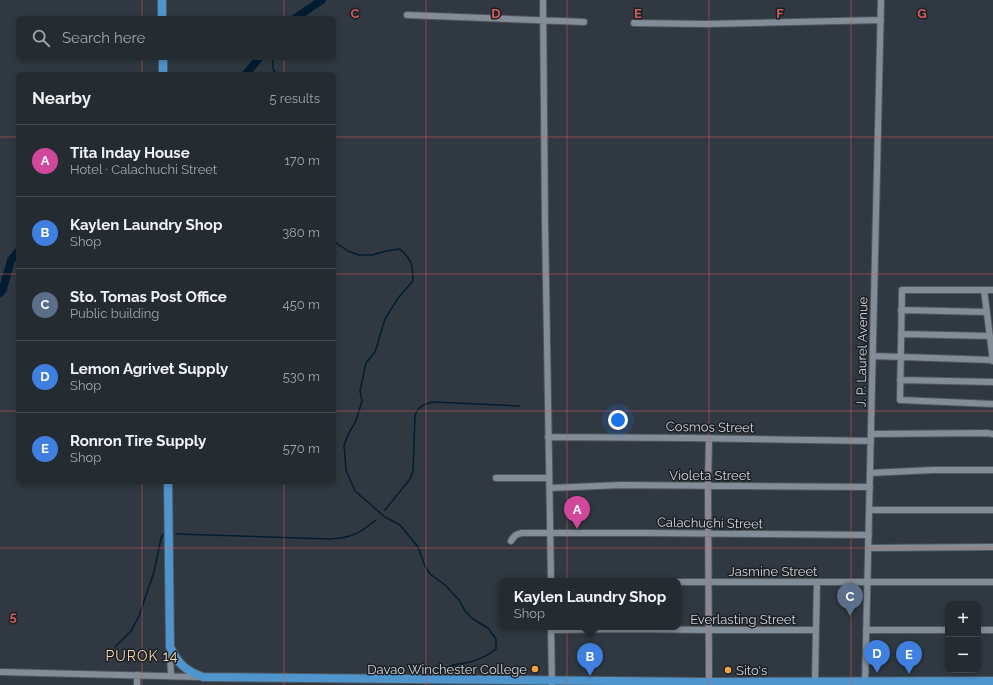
<!DOCTYPE html>
<meta charset="utf-8">
<style>
body{margin:0;font-family:Raleway,sans-serif;background:#30373d;color:#f1f3f6}
.controls{position:absolute;right:12px;bottom:12px;display:grid;overflow:hidden;border-radius:8px;box-shadow:0 2px 6px #0003}
.controls button{width:36px;height:36px;display:grid;place-items:center;padding:0;border:0;border-bottom:1px solid #41474d;background:#242b31;color:#f1f3f6;font:20px sans-serif}
.you{position:absolute;left:618px;top:420px;width:14px;height:14px;margin:-10px;border:3px solid #fff;border-radius:50%;background:#1a73e8;box-shadow:0 0 0 6px #1a73e833}
.badge{display:grid;place-items:center;width:26px;height:26px;border-radius:50%;background:#bca0f2;color:#fff;font-size:13px;font-weight:700}
.pin{position:absolute;translate:-50% -33px;filter:drop-shadow(0 1px 2px #0008)}
.pin::after{content:'';position:absolute;top:21px;width:14px;height:12px;background:inherit;clip-path:polygon(0 0,100% 0,50% 100%)}
.popup{position:absolute;left:499px;top:578px;width:182px;height:52px;box-sizing:border-box;display:grid;place-content:center;border-radius:8px;background:#242b31;filter:drop-shadow(0 1px 3px #0005);font-size:13px;white-space:nowrap;color:#a3a7ab}
.popup b{font-size:15px;color:#f1f3f6}
.popup::after{content:'';position:absolute;left:50%;top:100%;margin-left:-8px;border:8px solid transparent;border-top-color:#242b31}
.list{margin:0;padding:0;list-style:none}
h2{display:flex;justify-content:space-between;align-items:center;height:52px;margin:0;padding:0 16px;font-size:17px}
h2 small{font-size:13px;font-weight:400;color:#a3a7ab}
.list li{display:grid;grid-template-columns:26px 1fr auto;gap:12px;align-items:center;box-sizing:border-box;height:72px;padding:0 16px;border-top:1px solid #41474d}
.list b{display:block;font-size:15px;white-space:nowrap}
.list p{margin:0;font-size:13px;white-space:nowrap;color:#a3a7ab}
.list em{font-size:13px;font-style:normal;color:#a3a7ab}
.icon{flex:none;width:22px;height:22px;fill:none;stroke:currentColor;stroke-width:2;stroke-linecap:round;stroke-linejoin:round}
.map{position:relative;flex:none;width:993px;height:685px;overflow:hidden}
.search{position:absolute;background:#242b31;box-shadow:0 2px 6px #0003;left:16px;top:16px;width:320px;height:44px;display:flex;align-items:center;gap:10px;box-sizing:border-box;padding:0 14px;border-radius:8px;color:#a3a7ab;font-size:15px}
.panel{position:absolute;background:#242b31;box-shadow:0 2px 6px #0003;left:16px;top:72px;width:320px;height:412px;border-radius:8px}
.map>svg:first-child{display:block}
.lines{fill:none;stroke-linecap:round;stroke-linejoin:round}
.stream{stroke:#031c31;stroke-width:1.5}
.river{stroke:#031c31;stroke-width:8}
.minor-casing{stroke:#4f565d;stroke-width:8}
.major-casing{stroke:#4f565d;stroke-width:10}
.minor{stroke:#838d97;stroke-width:6}
.major{stroke:#4e94cd;stroke-width:8}
.grid{fill:none;stroke:#d45c5d;stroke-width:1;stroke-opacity:0.55}
.poi-dot{fill:#f3a442;stroke:#1c1f23;stroke-width:1.5}
.labels{text-anchor:middle;dominant-baseline:central;stroke-width:3;stroke-linejoin:round;paint-order:stroke}
.street-label{font-size:13px;fill:#cfd5da;stroke:#1c1f23}
.poi-label{font-size:13px;fill:#cfd5da;stroke:#1c1f23;text-anchor:end}
.neighbourhood-label{font-size:14px;letter-spacing:1px;fill:#f9d8b4;stroke:#1c1f23}
.grid-label{font-size:13px;text-anchor:middle;font-weight:bold;fill:#d45c5d;stroke:#1c1f23;stroke-width:3;stroke-linejoin:round;paint-order:stroke}
</style>
<div class="map">
<svg width="993" height="685" viewBox="0 0 993 685">
<rect width="100%" height="100%" fill="#303941"/>
<g class="lines">
<!-- stream -->
<path class="stream" d="M273,57V69L277,75
M333,241L348,251L359,255H372L386,251L400,249C413,261 412,264 413,281L398,298L385,319L375,352L366,363L360,391L362,401L356,421L349,433L344,445L346,470L355,491L385,517L400,525L418,547L425,566L430,574L445,585L459,600L465,611L473,619L488,628L496,639V649C488,656 480,659 470,662C461,664 449,664 442,671L441,677
M385,510L410,479L413,471L415,416C417,407 424,404 433,402L519,406
M176,534L329,539C351,538 359,534 376,520
M115,647L131,631L139,616L154,572L161,538L163,535L164,534"/>
<!-- river -->
<path class="river" d="M294,19L322,0
M245,75L260,57
M0,293L3,289L11,260L19,251"/>
<!-- minor casing -->
<g class="minor-casing">
<path id="minor" d="M543,0L545,223L551,581
M407,15L584,22
M634,23L706,24L881,20
M984,290L993,361
M993,290H902L900,400L993,404
M901,310L987,312
M901,334L990,336
M873,356L993,360
M900,380L993,382
M871,434L987,433L993,434
M548,437L688,438L871,441
M870,473L933,470H993
M496,478H549
M550,488L621,485L870,487
M869,510H993
M511,541C514,536 516,534 522,533H648L869,535
M868,548L993,547
M678,582H993
M551,627L552,685
M551,630L627,629L709,630H816
M866,630H948
M978,630H993
M170,648L171,676
M0,672L200,677
M137,675V685
M709,682L708,486L709,438
M815,682L816,630L817,582
M865,684L881,0"/>
</g>
<!-- major casing -->
<g class="major-casing">
<path id="major" d="M162,0V19
M163,57V75
M168,481L170,647C178,664 186,671 203,677L709,682L993,681"/>
</g>
<!-- minor -->
<use href="#minor" class="minor"/>
<!-- major -->
<use href="#major" class="major"/>
</g>
<!-- grid -->
<path class="grid" d="M142,0V19M284,0V19M426,0V685M567,0V685M709,0V685M851,0V685M142,57V75M284,57V75M0,137H19M333,137H993M0,274H19M333,274H993M0,411H19M333,411H993M142,481V685M284,481V685M0,548H993"/>
<!-- markers -->
<g class="poi-dot">
<circle cx="535" cy="669" r="4"/>
<circle cx="728" cy="670" r="4"/>
</g>
<g class="labels">
<!-- street labels -->
<g class="street-label">
<text transform="translate(862 352) rotate(-89)">J. P. Laurel Avenue</text>
<text transform="translate(710 427) rotate(1)">Cosmos Street</text>
<text x="710" y="475">Violeta Street</text>
<text transform="translate(710 523) rotate(1)">Calachuchi Street</text>
<text x="773" y="571">Jasmine Street</text>
<text x="743" y="619">Everlasting Street</text>
</g>
<!-- poi labels -->
<g class="poi-label">
<text x="527" y="669">Davao Winchester College</text>
<text x="736" y="670" text-anchor="start">Sito's</text>
</g>
<!-- neighbourhood labels -->
<g class="neighbourhood-label">
<text x="142" y="656">PUROK 14</text>
</g>
</g>
<g class="grid-label">
<text x="355" y="18">C</text>
<text x="496" y="18">D</text>
<text x="638" y="18">E</text>
<text x="780" y="18">F</text>
<text x="922" y="18">G</text>
<text x="13" y="621">5</text>
</g>
</svg>
<div class="controls">
<button>+</button>
<button>−</button>
</div>
<div class="you"></div>
<div class="pin badge" style="left:577px;top:529px;background:#d1479c">A</div>
<div class="pin badge" style="left:590px;top:676px;background:#3f7fe0">B</div>
<div class="popup"><b>Kaylen Laundry Shop</b>Shop</div>
<div class="pin badge" style="left:850px;top:616px;background:#5c6f8a">C</div>
<div class="pin badge" style="left:877px;top:673px;background:#3f7fe0">D</div>
<div class="pin badge" style="left:909px;top:674px;background:#3f7fe0">E</div>
<div class="search"><svg class="icon" aria-label="search" viewBox="0 0 24 24"><circle cx="10" cy="10" r="6"/><path d="M15 15l6 6"/></svg>Search here</div>
<section class="panel">
<h2>Nearby<small>5 results</small></h2>
<ul class="list">
<li><span class="badge" style="background:#d1479c">A</span><div><b>Tita Inday House</b><p>Hotel · Calachuchi Street</p></div><em>170 m</em></li>
<li><span class="badge" style="background:#3f7fe0">B</span><div><b>Kaylen Laundry Shop</b><p>Shop</p></div><em>380 m</em></li>
<li><span class="badge" style="background:#5c6f8a">C</span><div><b>Sto. Tomas Post Office</b><p>Public building</p></div><em>450 m</em></li>
<li><span class="badge" style="background:#3f7fe0">D</span><div><b>Lemon Agrivet Supply</b><p>Shop</p></div><em>530 m</em></li>
<li><span class="badge" style="background:#3f7fe0">E</span><div><b>Ronron Tire Supply</b><p>Shop</p></div><em>570 m</em></li>
</ul>
</section>
</div>
